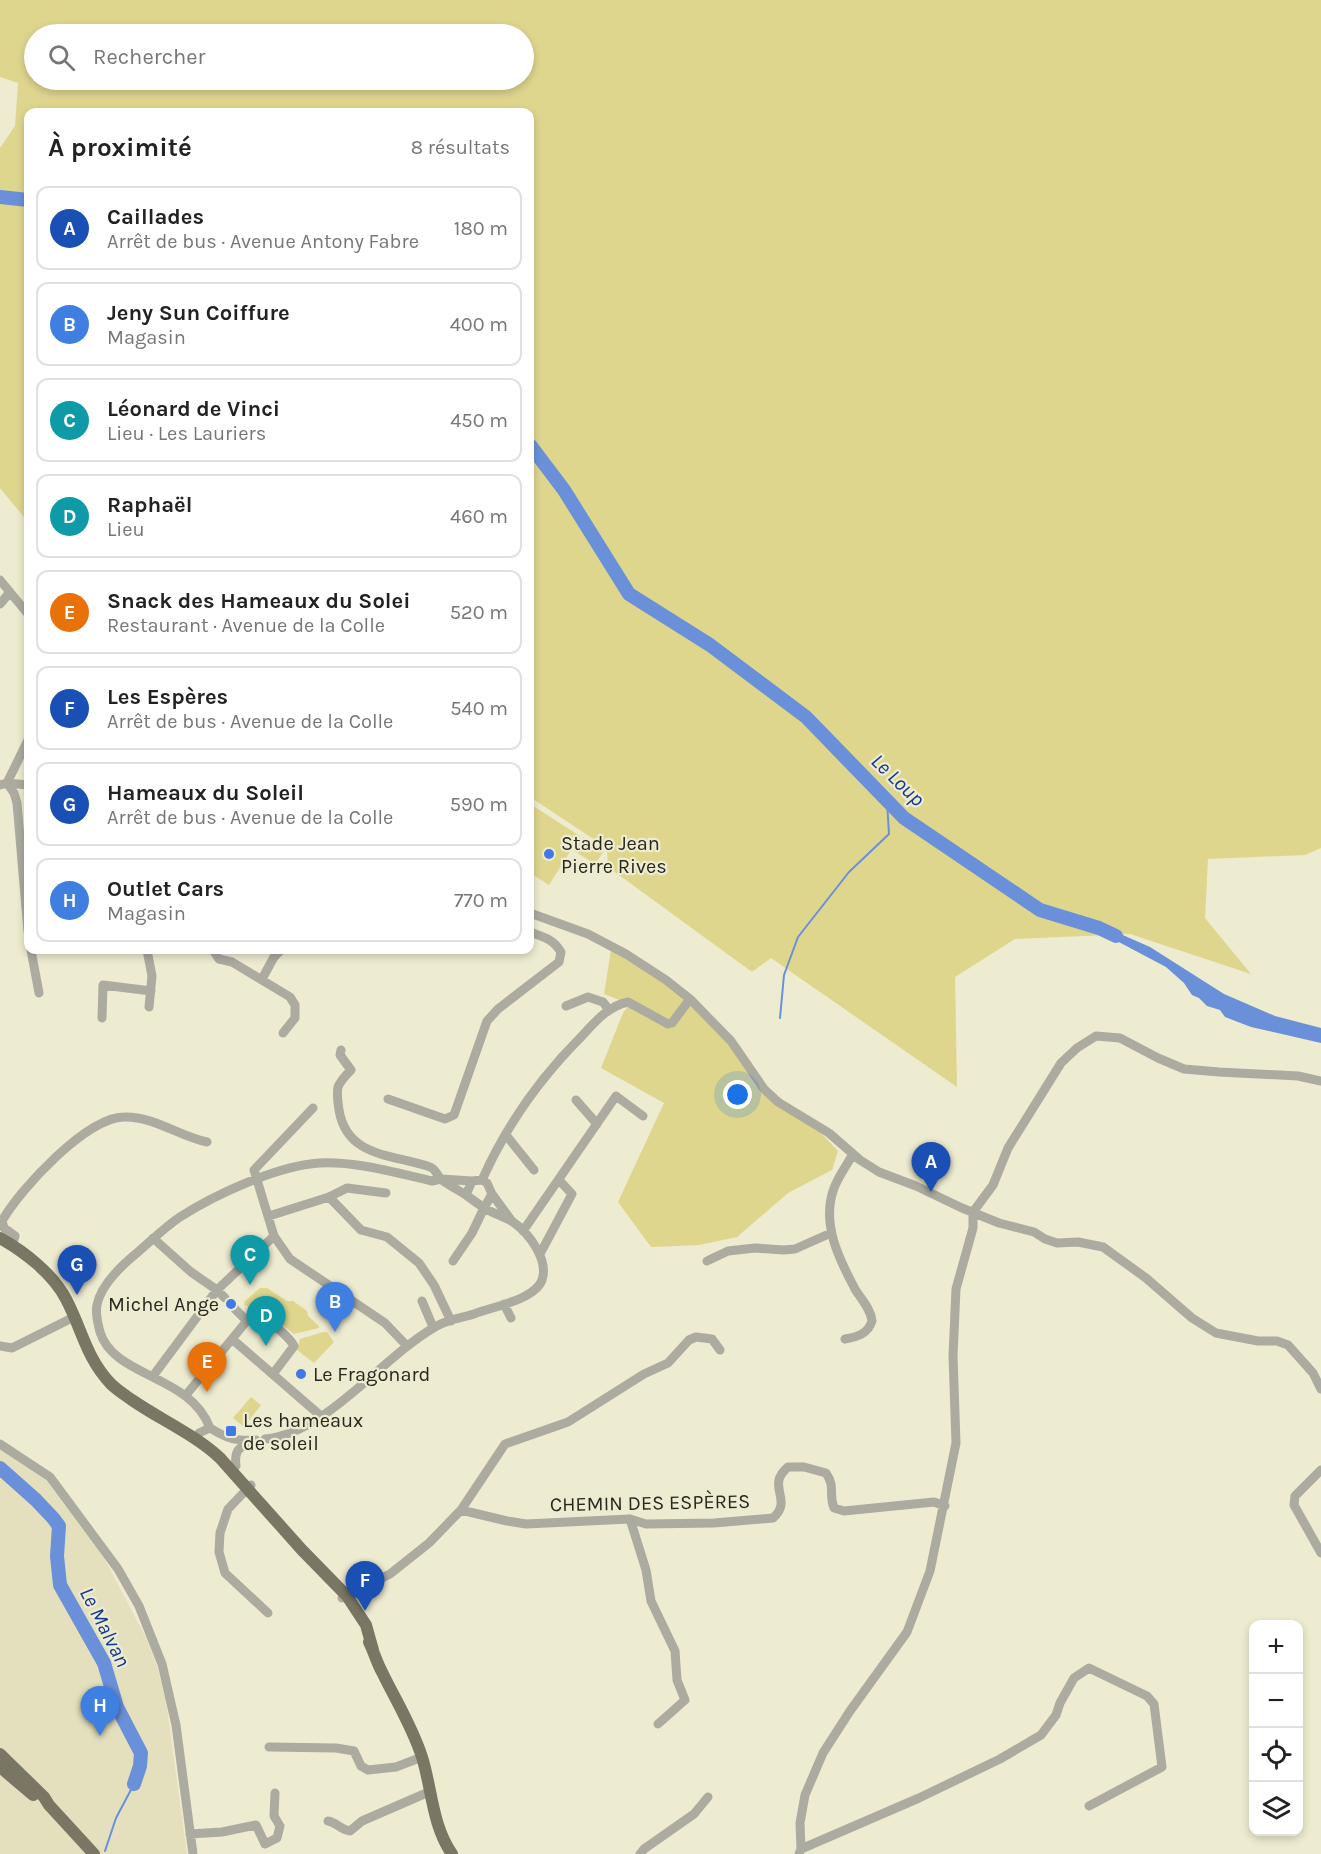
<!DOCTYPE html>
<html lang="fr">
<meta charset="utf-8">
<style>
body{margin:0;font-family:Karla,sans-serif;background:#f6f6f6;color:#222}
.controls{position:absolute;right:18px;bottom:18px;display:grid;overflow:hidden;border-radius:12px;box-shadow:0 3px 9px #0003}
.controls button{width:54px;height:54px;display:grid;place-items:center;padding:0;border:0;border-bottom:2px solid #e0e0e0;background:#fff;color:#222;font:30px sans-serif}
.you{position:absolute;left:738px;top:1095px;width:21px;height:21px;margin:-15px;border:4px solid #fff;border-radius:50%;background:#1a73e8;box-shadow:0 0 0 9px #1a73e833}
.badge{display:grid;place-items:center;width:39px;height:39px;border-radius:50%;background:#0f766e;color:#fff;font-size:20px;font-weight:700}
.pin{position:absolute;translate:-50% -50px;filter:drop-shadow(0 2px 3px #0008)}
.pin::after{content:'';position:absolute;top:32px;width:21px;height:18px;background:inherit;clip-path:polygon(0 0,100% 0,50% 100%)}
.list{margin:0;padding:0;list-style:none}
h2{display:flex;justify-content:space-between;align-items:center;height:78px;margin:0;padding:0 24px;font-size:26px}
h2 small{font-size:20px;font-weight:400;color:#767676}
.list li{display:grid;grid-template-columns:39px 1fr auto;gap:18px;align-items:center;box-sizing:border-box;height:84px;margin:0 12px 12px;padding:0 12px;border:2px solid #e0e0e0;border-radius:12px}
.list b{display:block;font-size:22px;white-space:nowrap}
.list p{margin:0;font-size:20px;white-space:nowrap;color:#767676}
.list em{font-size:20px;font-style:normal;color:#767676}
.icon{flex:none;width:33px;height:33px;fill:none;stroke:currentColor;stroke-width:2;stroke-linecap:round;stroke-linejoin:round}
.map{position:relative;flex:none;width:1321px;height:1854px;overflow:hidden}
.search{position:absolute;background:#fff;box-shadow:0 3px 9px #0003;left:24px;top:24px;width:510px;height:66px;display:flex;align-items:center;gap:15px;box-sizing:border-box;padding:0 21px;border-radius:33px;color:#767676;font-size:22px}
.panel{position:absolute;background:#fff;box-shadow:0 3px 9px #0003;left:24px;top:108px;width:510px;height:846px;border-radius:12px}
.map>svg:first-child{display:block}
.built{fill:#e4e0be}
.green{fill:#dfd68e;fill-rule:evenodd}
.water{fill:#6a90d9}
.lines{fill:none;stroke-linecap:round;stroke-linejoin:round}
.stream{stroke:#6a90d9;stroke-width:2}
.river{stroke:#6a90d9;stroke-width:14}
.minor{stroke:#acaba0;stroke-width:9}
.major{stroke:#797763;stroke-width:12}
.poi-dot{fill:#4277e7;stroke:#edebd0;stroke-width:2}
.labels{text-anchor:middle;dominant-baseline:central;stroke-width:4.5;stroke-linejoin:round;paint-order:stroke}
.poi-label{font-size:20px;fill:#28271d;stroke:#edebd0;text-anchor:start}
.street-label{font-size:20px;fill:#28271d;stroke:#edebd0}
.water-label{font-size:21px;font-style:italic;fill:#12388d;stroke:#edebd0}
</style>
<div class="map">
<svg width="1321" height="1854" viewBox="0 0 1321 1854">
<rect width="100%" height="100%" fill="#edebd0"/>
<!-- built -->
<path class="built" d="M0,1440L46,1480L103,1556L147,1640L156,1663L166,1701L187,1854H0Z"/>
<!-- green -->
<path class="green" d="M0,0H1321V848L1305,855L1208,859L1205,918L1251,974L1130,934L1015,939L955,977L957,1087L771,958L752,972L608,867L607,848L530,797V112H28V522L0,488V148L15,126L18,83L0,77ZM34,34H524V80H34Z
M530,804L580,836L549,885L530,873Z
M583,837L604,851L595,864L574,851Z
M611,950L629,958L679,992L740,1046L779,1107L821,1133L838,1151L832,1170L788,1193L737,1237L699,1245L651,1247L618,1202L664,1103L601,1068L623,1013L630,1004L604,994Z
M260,1288H267L287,1301H293L307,1311L308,1316L319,1326V1328L294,1334L265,1311L244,1305L245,1301Z
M323,1332H327L334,1342L314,1363L297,1350L300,1339Z
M251,1397L261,1405L244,1427L233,1418Z"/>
<!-- water -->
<path class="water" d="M1100,925L1150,947L1224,994L1275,1016L1321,1028V1043L1251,1027L1225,1017L1220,1010L1207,1006L1199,998L1192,995L1184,983L1166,967L1098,931Z"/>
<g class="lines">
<!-- stream -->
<path class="stream" d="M780,1018L784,975L798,937L849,872L889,834L887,801
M105,1851L116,1818L134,1784"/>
<!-- river -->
<path class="river" d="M0,197L28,200
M530,445L564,490L629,594L710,645L806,717L904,818L1040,910L1099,928L1116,936
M0,1468L36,1500L53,1518L59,1526L57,1556L60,1585L104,1663L117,1707L141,1753L140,1766L134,1784"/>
<!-- minor -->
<path class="minor" d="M0,580L28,614
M0,604L10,592
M7,783L14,793L17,803L28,931
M7,783L28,785
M0,785L7,783L28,740
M530,913L588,934L626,954L666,980L690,999L731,1041L764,1089L778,1102L829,1133L860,1160L879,1172L916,1186L962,1208L999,1223L1034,1232L1045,1239L1057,1243L1078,1242L1103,1247L1146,1278L1192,1318L1216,1333L1258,1341H1277L1288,1345L1313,1373L1321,1389
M31,950L39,993
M147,950L152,976L149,1007
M213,950L219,959L232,962L290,997L295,1005V1018L283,1033
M262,979L274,957L281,950
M566,1006L588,997L603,1002L609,1010
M102,1018L103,985L151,991
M341,1050L340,1055L351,1070C335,1086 336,1088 339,1110C347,1158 393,1154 430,1167C436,1169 437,1176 442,1180C449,1185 458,1190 466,1195
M388,1099L445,1119L454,1115L487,1021L498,1009L559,962L561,952C553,939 544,937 530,932
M576,1100L597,1124
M506,1135L534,1170
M482,1180C506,1126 540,1078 581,1037C595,1022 608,1006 628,1002L668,1024L672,1023L690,999
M482,1180L487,1183L492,1194L484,1208L466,1195L472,1181Z
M492,1194L511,1220
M329,1197L361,1230L387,1237L419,1263L434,1285L451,1321
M973,1212L993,1185L1008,1148L1061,1063L1077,1048L1096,1036L1120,1038L1158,1058L1184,1069L1219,1072L1298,1076L1321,1081
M269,1216L329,1197L347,1188L386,1193
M523,1231L616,1096L643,1116
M274,1236L254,1170L313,1108
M153,1238L191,1272L217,1290L225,1298
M12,1245L15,1236L4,1228L2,1221C20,1189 87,1117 124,1117C153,1116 179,1136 207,1142
M540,1254L572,1194L559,1180
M707,1261L728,1251L755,1248L784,1250L795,1249L831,1233
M422,1301L433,1327
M504,1304L511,1318
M235,1309L247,1321
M232,1339L322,1417
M845,1339C857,1337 868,1334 872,1321C871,1309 861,1299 855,1289C839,1259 822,1225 833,1191C837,1178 847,1165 853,1154
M0,1346L12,1348L74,1317
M153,1376L217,1290L274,1236L290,1259L385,1323L407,1346
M186,1395L250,1317C254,1316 255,1314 259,1316C268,1318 290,1338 294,1346L273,1374
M210,1428C190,1374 114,1378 100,1332C98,1324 95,1314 97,1305C101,1284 122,1265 138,1252C152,1240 165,1227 180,1217C216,1194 277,1166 319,1163C356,1161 396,1173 432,1181L441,1179L472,1181
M199,1433L210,1428C228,1439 235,1441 256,1440
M265,1439C327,1433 381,1358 435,1327C446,1320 461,1318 474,1314C491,1307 535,1300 542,1280C549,1260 529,1233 513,1222C504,1217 493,1213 484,1208L472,1233L453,1261
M0,1444L50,1477L118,1569L139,1606L162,1664L176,1725L193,1854
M236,1466C234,1449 239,1448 252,1442
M1321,1470L1295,1496L1294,1505L1321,1553
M251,1485L228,1509L220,1533L219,1552L225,1573L268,1613
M461,1510L507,1521L526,1524L630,1519L646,1524L714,1523L773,1518C794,1500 765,1486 788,1467H804L826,1473C836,1488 828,1492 834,1508L844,1511L934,1502L945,1506
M630,1519L646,1570L651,1601L675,1651L677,1680L685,1700L658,1724
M342,1598L390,1574L429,1543L461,1510L505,1444L568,1422L644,1374L668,1363L689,1340L696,1337L712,1339L720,1350
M269,1747L336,1748L354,1751L361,1766L368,1770L396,1767L422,1757
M328,1821C336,1822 341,1830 350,1831L362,1821L431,1791
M190,1834L222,1832L256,1825L265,1844L277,1838L280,1826L274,1816L275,1793
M801,1849L919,1798L1000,1759L1041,1735L1056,1715L1060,1703L1074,1678L1089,1668L1147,1696L1154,1704L1162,1767L1089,1806
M640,1854L644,1849L694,1814L708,1797
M799,1854L801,1849L800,1823L805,1795L823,1753L850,1711L907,1632L930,1571L956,1443L953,1356L956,1289L973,1228V1212"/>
<!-- major -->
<path class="major" d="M0,1238C25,1252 53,1274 66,1299C82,1329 86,1358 111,1384C117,1390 125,1395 132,1400C161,1420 194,1434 220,1458L302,1550L347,1596L366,1625L373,1650
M369,1642C374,1652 377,1663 382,1672C396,1701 412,1726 422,1757C432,1789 432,1825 452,1854
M0,1754L44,1797L49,1805L94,1854
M0,1767L33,1795"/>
</g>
<!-- markers -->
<g class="poi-dot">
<circle cx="549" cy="854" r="6"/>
<circle cx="231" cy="1304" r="6"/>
<circle cx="301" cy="1374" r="6"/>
<rect x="225" y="1425" width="12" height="12" rx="3"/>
</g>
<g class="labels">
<!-- poi labels -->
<g class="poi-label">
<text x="561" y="843">Stade Jean<tspan x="561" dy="23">Pierre Rives</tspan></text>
<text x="219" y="1304" text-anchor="end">Michel Ange</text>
<text x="313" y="1374">Le Fragonard</text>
<text x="243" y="1420">Les hameaux<tspan x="243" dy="23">de soleil</tspan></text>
</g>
<!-- street labels -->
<g class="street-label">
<text transform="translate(650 1503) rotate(-1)">CHEMIN DES ESPÈRES</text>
</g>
<!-- water labels -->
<g class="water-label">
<text transform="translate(898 780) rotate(44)">Le Loup</text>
<text transform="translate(105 1627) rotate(63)">Le Malvan</text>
</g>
</g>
</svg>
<div class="controls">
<button>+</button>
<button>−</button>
<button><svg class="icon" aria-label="locate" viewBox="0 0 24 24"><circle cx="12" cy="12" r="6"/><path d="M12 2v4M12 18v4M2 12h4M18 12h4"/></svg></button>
<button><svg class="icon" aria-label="layers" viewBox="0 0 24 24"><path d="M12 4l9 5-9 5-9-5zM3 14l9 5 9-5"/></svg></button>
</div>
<div class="you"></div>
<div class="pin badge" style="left:931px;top:1192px;background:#1a4fb4">A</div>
<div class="pin badge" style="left:335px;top:1332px;background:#3f7fe0">B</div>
<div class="pin badge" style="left:250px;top:1285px;background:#0f9aa8">C</div>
<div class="pin badge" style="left:266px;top:1346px;background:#0f9aa8">D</div>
<div class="pin badge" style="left:207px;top:1392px;background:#e8710a">E</div>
<div class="pin badge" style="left:365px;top:1611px;background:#1a4fb4">F</div>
<div class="pin badge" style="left:77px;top:1295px;background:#1a4fb4">G</div>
<div class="pin badge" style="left:100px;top:1736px;background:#3f7fe0">H</div>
<div class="search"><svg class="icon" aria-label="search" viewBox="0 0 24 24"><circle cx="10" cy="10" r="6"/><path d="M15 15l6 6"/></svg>Rechercher</div>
<section class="panel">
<h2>À proximité<small>8 résultats</small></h2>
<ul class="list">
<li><span class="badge" style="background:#1a4fb4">A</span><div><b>Caillades</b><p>Arrêt de bus · Avenue Antony Fabre</p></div><em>180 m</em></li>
<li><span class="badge" style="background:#3f7fe0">B</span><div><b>Jeny Sun Coiffure</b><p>Magasin</p></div><em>400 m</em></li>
<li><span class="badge" style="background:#0f9aa8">C</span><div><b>Léonard de Vinci</b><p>Lieu · Les Lauriers</p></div><em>450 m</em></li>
<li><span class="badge" style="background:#0f9aa8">D</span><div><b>Raphaël</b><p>Lieu</p></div><em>460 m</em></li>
<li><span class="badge" style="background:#e8710a">E</span><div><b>Snack des Hameaux du Solei</b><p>Restaurant · Avenue de la Colle</p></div><em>520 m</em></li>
<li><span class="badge" style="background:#1a4fb4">F</span><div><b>Les Espères</b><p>Arrêt de bus · Avenue de la Colle</p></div><em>540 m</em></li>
<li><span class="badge" style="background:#1a4fb4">G</span><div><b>Hameaux du Soleil</b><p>Arrêt de bus · Avenue de la Colle</p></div><em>590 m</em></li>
<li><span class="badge" style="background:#3f7fe0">H</span><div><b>Outlet Cars</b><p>Magasin</p></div><em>770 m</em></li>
</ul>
</section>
</div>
